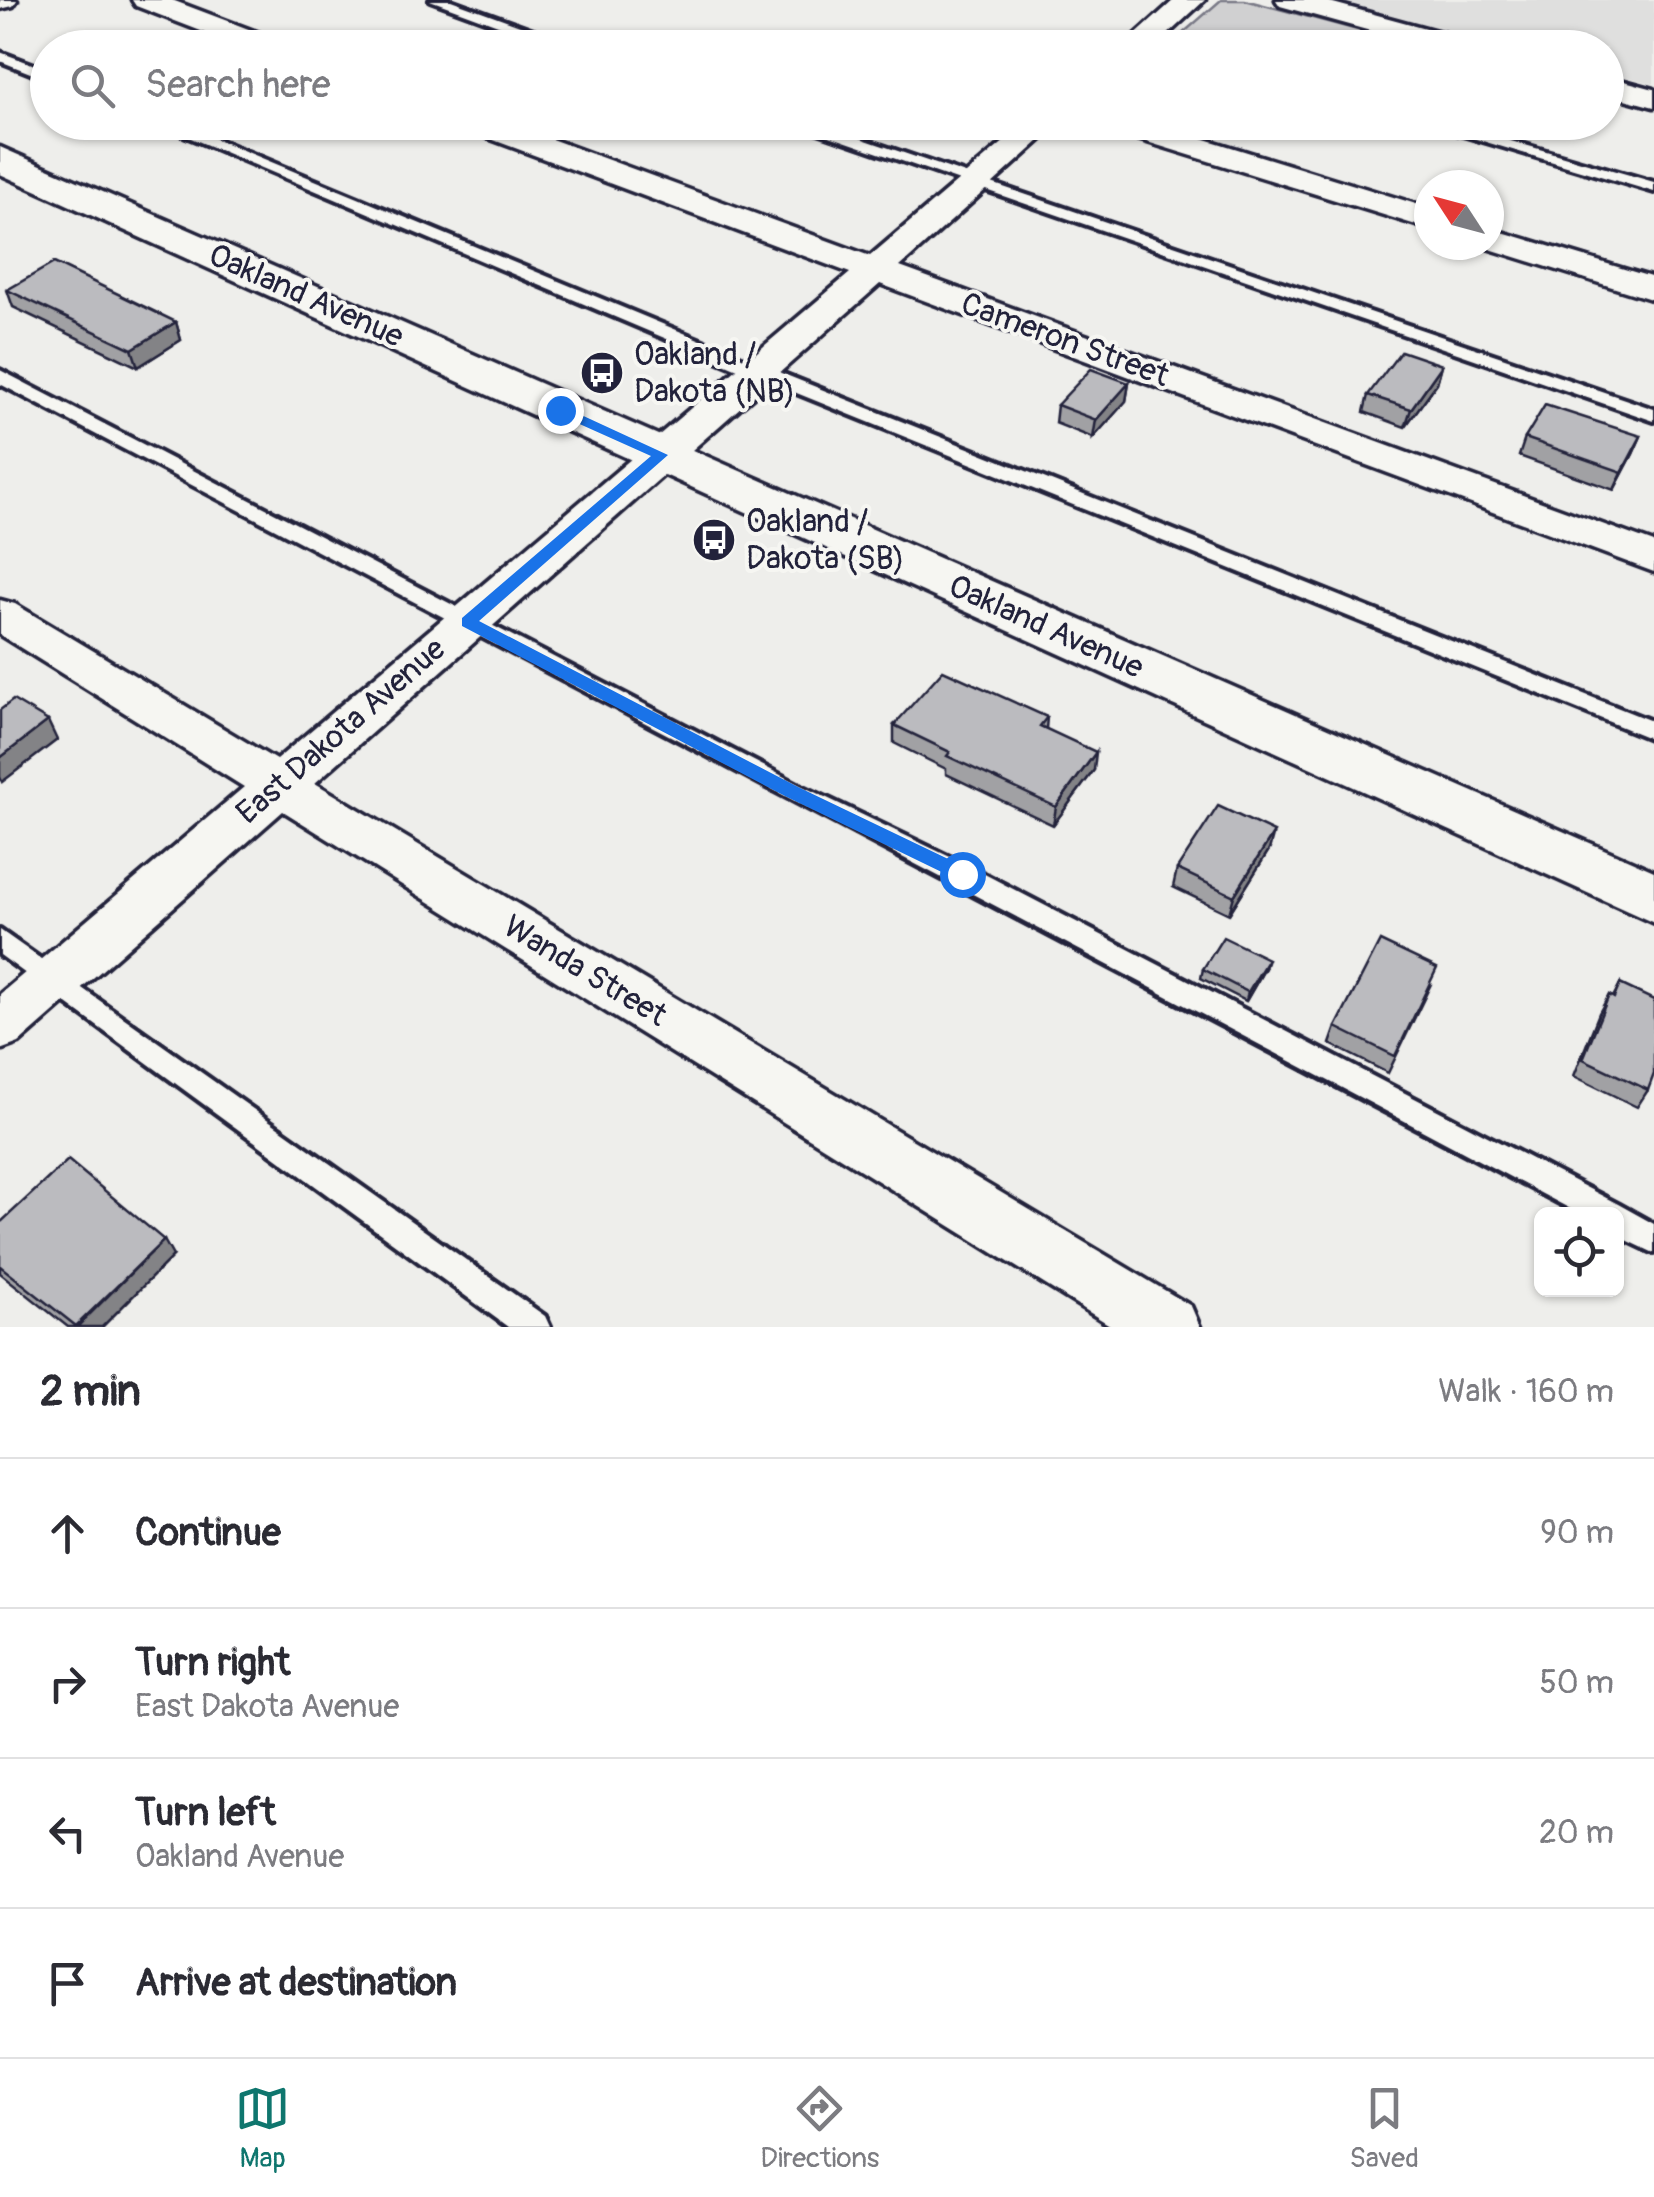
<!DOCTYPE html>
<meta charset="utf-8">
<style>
body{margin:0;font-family:Pangolin,sans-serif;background:#f7f7f7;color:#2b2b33}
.controls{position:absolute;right:30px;bottom:30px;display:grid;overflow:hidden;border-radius:15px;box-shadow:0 2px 8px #0004}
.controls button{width:90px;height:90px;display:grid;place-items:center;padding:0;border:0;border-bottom:2px solid #e1e1e2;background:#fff;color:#2b2b33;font:50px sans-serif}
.compass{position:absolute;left:1414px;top:170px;width:90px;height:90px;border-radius:50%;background:#fff;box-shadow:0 2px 8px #0004;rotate:306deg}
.stop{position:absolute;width:30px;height:30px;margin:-22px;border:8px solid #1a73e8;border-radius:50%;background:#fff}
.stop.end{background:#1a73e8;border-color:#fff;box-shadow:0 2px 10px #0008}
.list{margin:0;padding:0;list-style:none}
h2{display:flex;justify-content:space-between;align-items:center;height:130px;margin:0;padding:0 40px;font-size:42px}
h2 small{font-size:32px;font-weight:400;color:#7c7c81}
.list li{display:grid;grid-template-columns:65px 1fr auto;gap:30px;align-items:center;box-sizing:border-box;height:150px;padding:0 40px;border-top:2px solid #e1e1e2}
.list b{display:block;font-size:38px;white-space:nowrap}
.list p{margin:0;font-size:32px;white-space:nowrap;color:#7c7c81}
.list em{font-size:32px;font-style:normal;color:#7c7c81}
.icon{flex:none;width:55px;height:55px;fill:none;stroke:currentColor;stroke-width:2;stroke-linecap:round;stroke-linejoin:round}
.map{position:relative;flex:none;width:1654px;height:1327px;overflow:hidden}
.search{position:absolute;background:#fff;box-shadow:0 2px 8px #0004;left:30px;right:30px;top:30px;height:110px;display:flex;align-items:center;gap:25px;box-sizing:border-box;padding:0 35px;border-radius:55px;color:#7c7c81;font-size:38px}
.sheet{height:730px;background:#fff}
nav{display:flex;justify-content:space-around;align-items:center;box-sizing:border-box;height:140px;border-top:2px solid #e1e1e2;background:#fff;font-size:28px;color:#7c7c81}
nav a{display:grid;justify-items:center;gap:5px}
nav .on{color:#0f766e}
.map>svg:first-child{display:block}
.built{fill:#dfdfde}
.green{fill:#d0d0d1;stroke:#797986;stroke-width:2.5}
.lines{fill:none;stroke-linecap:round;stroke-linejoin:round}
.lane-casing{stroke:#22223b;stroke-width:8}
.street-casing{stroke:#22223b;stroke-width:7}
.secondary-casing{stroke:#22223b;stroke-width:7}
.lane{fill:#f6f6f2;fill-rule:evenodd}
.street{fill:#f6f6f2;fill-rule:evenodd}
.secondary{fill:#f6f6f2;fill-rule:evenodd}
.wall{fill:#a1a1a4;stroke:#22223b;stroke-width:2.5}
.shaded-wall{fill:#838386;stroke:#22223b;stroke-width:2.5}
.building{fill:#bbbbbf;stroke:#22223b;stroke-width:2.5}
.route{fill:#1a73e8}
.labels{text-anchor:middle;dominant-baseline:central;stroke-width:8;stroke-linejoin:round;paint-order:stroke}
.street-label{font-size:32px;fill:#22223b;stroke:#f6f6f2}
.poi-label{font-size:32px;fill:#22223b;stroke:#f6f6f2;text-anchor:start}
</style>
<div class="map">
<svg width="1654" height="1327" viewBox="0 0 1654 1327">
<rect width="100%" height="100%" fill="#eeeeeb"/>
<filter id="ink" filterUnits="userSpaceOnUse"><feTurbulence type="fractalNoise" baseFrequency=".01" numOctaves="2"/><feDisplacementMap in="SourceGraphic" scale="20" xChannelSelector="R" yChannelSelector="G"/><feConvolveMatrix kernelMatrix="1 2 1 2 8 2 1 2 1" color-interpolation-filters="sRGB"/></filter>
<g filter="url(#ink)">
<!-- built -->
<path class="built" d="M1329,0H1654V84L1607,72L1606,48L1512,47Z"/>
<!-- green -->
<path class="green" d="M1221,0H1245L1365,32L1349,47L1194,48L1173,42Z"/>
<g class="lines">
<!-- lane casing -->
<g class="lane-casing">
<path id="lane" d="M430,0H451L583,48H560Z
M0,52L48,70V80L0,61Z
M153,122H175L766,367L1654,722V740L752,375Z
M789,122H813L1654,409V421Z
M1419,122H1445L1654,182V192Z
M0,370L800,785L971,867L1618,1204L1654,1224V1253L1616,1235V1214H1580C1055,935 526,662 0,384Z
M0,930L545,1316L550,1327H508L0,955Z"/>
</g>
<!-- street casing -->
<g class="street-casing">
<path id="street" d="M0,0H17L13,6L0,9Z
M132,0H172L283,42L287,48H245L136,6Z
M1174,0H1205L1153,48H1121Z
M1276,0H1322L1477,42L1481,48H1432L1280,6Z
M1606,76L1654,89V107L1606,94Z
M460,122H505L870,256L1027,122H1061L900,267L1654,543V572L880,284L315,783L1191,1306L1200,1327H1113L283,811L19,1043L0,1050V994L244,787L0,635V600L15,604L276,760L850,273L464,129Z
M1101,122H1150L1429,208V229L1105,129Z
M1489,228L1654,278V300L1477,245H1489Z"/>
</g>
<!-- secondary casing -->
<g class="secondary-casing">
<path id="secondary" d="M0,147L1654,871V923L0,174Z"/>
</g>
<!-- lane -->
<use href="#lane" class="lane"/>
<!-- street -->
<use href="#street" class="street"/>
<!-- secondary -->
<use href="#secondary" class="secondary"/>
</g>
<!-- wall -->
<path class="wall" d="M7,290L176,322L181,340L138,367L13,307Z
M1442,365L1437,383L1405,427L1364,412L1368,395Z
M1129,383L1126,401L1093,438L1055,423L1057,405Z
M1641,436L1633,454L1614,490L1519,456L1525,438Z
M1047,717L1046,729L1094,770L1053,825L946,774V769L894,743V725Z
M1269,850L1229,914L1173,887L1177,869Z
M1265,968L1246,1001L1201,978L1203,969Z
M1620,984L1648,1090L1637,1107L1574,1076L1599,1013L1609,995L1613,997Z
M1430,986L1388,1073L1330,1044L1336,1027Z
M0,1223L173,1256L102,1327H68L0,1273Z"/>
<!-- shaded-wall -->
<path class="shaded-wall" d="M176,322L181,340L138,367L132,349Z
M1442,365L1437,383L1405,427L1411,409Z
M1129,383L1126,401L1093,438L1096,420Z
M1641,436L1633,454L1614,490L1622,472Z
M48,721L57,740L2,782L0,777V758Z
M1096,752L1094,770L1053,825L1056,807Z
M1274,832L1269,850L1229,914L1234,896Z
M1268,959L1265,968L1246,1001L1248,992Z
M164,1240L173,1256L102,1327H77Z"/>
<!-- building -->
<path class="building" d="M54,263L176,322L132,349L7,290Z
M1401,351L1442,365L1411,409L1368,395Z
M1091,369L1129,383L1096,420L1057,405Z
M1545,405L1641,436L1622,472L1525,438Z
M943,670L1047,717L1040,726L1096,752L1056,807L947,756L950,752L894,725Z
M13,700L48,721L0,758V710Z
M1218,806L1274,832L1234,896L1177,869Z
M1223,937L1268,959L1248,992L1203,969Z
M1380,941L1437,968L1395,1056L1336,1027Z
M1620,984L1654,1000V1074L1648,1090L1583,1059L1609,995L1614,998Z
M68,1160L164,1240L76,1326L0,1266V1223Z"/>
</g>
<!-- route -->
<path class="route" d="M555,407H564L668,455L479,621L798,787L969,869V879H956L785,796L462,626V618L651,456L555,413Z"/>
<!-- icons -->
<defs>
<g id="bus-disc" transform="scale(2.25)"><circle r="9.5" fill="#22223b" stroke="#f6f6f2"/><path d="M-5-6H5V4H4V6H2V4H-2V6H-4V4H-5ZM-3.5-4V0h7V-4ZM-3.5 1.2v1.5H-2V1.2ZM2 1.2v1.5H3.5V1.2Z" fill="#fff"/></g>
</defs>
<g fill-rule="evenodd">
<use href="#bus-disc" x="602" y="373"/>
<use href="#bus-disc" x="714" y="540"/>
</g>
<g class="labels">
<!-- street labels -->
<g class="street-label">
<text transform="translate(306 296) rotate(24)">Oakland Avenue</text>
<text transform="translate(1065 340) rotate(20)">Cameron Street</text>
<text transform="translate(1046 627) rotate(24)">Oakland Avenue</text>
<text transform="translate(341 731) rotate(-41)">East Dakota Avenue</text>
<text transform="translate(585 971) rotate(31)">Wanda Street</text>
</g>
<!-- poi labels -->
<g class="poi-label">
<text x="634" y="355">Oakland /<tspan x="634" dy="37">Dakota (NB)</tspan></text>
<text x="746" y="522">Oakland /<tspan x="746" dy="37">Dakota (SB)</tspan></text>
</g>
</g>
</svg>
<div class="controls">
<button><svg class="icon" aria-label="locate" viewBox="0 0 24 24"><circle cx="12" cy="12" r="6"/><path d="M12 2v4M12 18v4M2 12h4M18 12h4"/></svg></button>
</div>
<svg class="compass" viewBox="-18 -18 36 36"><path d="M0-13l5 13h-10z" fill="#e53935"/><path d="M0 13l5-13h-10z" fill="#7c7c81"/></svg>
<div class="stop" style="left:962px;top:874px"></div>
<div class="stop end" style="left:560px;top:410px"></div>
<div class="search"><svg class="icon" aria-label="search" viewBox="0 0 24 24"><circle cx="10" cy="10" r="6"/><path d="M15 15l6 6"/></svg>Search here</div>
</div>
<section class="sheet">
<h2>2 min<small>Walk · 160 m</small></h2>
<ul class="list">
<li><svg class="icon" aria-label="ahead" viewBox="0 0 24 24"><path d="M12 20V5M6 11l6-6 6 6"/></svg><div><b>Continue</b></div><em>90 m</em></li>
<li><svg class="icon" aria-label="right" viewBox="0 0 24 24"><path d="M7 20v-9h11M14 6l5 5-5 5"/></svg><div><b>Turn right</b><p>East Dakota Avenue</p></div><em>50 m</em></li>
<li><svg class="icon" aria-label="left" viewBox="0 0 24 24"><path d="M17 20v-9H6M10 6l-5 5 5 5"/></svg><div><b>Turn left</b><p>Oakland Avenue</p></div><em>20 m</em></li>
<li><svg class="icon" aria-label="arrive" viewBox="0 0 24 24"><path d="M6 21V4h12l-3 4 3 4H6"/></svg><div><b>Arrive at destination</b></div></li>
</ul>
</section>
<nav>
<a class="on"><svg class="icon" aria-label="map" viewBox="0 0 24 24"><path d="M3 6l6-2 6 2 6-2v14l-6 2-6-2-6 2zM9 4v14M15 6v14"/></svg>Map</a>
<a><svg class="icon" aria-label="directions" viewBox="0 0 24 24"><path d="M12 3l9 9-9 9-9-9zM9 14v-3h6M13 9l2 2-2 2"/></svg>Directions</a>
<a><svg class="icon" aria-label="saved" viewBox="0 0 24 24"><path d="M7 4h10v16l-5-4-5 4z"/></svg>Saved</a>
</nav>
